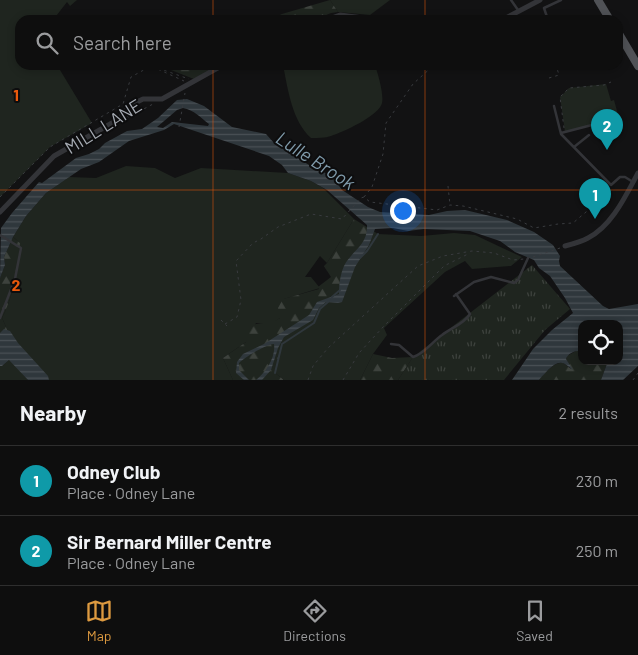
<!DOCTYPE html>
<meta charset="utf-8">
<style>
body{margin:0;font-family:Barlow,sans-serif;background:#1c1c1c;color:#f1f3f6}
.controls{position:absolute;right:15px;bottom:15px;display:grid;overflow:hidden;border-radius:10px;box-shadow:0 2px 8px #0003}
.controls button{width:45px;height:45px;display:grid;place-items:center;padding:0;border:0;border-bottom:1px solid #2e2e2e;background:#0e0e0e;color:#f1f3f6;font:25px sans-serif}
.you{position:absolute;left:402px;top:210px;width:18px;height:18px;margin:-12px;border:4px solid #fff;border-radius:50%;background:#1a73e8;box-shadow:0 0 0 8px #1a73e833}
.badge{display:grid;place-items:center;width:32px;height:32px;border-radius:50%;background:#dd9a40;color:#fff;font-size:16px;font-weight:700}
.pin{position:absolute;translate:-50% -41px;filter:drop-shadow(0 1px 2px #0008)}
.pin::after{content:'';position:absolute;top:26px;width:18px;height:15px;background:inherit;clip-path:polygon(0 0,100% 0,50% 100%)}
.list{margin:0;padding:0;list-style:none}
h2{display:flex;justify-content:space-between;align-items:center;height:65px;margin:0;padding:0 20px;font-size:21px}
h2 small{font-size:16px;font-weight:400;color:#9b9c9e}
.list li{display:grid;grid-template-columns:32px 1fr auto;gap:15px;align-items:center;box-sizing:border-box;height:70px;padding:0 20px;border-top:1px solid #2e2e2e}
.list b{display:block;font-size:19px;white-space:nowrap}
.list p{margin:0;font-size:16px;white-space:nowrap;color:#9b9c9e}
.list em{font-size:16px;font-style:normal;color:#9b9c9e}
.icon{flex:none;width:28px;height:28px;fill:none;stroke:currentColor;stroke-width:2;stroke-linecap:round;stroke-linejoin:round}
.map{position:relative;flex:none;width:638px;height:380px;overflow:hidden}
.search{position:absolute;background:#0e0e0e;box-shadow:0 2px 8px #0003;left:15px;right:15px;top:15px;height:55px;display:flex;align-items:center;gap:12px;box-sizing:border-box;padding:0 18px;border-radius:15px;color:#9b9c9e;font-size:19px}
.sheet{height:205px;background:#0e0e0e}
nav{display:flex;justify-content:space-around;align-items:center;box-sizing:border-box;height:70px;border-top:1px solid #2e2e2e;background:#0e0e0e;font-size:14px;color:#9b9c9e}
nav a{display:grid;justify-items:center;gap:2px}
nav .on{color:#dd9a40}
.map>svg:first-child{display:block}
.grass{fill:#1f251f}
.forest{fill:url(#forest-firs)}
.park{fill:url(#park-tufts)}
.water{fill:url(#water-rules);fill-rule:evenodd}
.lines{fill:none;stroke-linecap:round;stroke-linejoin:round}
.stream{stroke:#2f373c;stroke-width:2}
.path{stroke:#393b3f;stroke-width:1;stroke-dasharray:2.5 4;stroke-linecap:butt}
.service{stroke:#333438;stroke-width:2.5}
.minor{stroke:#333438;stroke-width:5}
.primary{stroke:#505256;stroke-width:8}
.grid{fill:none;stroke:#e8590c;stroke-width:1;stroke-opacity:0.55}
.labels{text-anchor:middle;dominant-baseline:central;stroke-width:4;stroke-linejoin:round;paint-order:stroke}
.street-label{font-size:18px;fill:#a5aab2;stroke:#0d0d0e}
.water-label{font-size:19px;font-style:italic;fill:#7f9aaa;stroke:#0d0d0e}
.grid-label{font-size:16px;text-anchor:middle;font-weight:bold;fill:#e8590c;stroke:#0d0d0e;stroke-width:4;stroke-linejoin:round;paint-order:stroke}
</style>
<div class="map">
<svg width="638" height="380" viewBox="0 0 638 380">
<defs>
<pattern id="forest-firs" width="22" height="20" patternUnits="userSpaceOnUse" patternTransform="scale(1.25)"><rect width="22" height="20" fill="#1f251f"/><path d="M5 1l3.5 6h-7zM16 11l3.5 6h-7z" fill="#3d423d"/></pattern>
<pattern id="park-tufts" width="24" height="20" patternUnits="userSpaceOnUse" patternTransform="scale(1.25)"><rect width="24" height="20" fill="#1f251f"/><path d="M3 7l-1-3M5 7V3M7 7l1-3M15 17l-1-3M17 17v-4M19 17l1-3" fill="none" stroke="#3d423d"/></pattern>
<pattern id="water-rules" width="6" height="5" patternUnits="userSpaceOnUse" patternTransform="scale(1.25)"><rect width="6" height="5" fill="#2f373c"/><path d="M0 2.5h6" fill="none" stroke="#4a5156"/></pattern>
</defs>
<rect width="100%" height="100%" fill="#121213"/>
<!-- grass -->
<path class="grass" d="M0,0H77L70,6L67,2L53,20H20V65H57L92,123L50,147L0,197Z
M330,0H390L370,15L338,12Z
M283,65H375C378,74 384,94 382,103C379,116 343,132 331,136C325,138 318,138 311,138C292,121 288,90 283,65Z
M606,84L611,101L614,100L619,118L565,132L560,97L569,88Z
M126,166L155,168L175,178L201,168L288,173L311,181L323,188L354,219L327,263L320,256L305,277H311L320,288L284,299L280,318L273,323H256L246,342L223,358L233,380H46L14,345L2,318C14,294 18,269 20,243L13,237L26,216L46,193L69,177L96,178Z
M454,233L475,235L522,257L511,266L472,269L465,261L445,272L384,328L387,335L373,354L360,380H284L275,373L282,344L314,323L320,309L348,283L352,266L367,251L378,234L421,236Z
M10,359L28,380H0V366H2Z"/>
<!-- forest -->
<path class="forest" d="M330,0L338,12L331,13L314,20H269L282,14Z
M180,65H219L194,79L171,70Z
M354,219L378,234L367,251L352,266L348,282L320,309L314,323L282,344L275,373L284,380H233L223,358L246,342L247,328C261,319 267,327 280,318L278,308L283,299L319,289L318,287L331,277L324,266L327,263Z
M13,237L20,243C18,269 14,295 2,318L14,345H7L0,348V278L5,265L4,257Z
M576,351H582V361H608L601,380H539C544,374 552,364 560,363C564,362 568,367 571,369L566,359L567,356Z
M373,354L392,358L413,357L398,380H360Z"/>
<!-- park -->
<path class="park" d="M532,265L570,309L545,330L504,380H398L413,357Z"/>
<!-- water -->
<path class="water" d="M187,99L204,106L232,127L266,134L274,143L317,170L331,175L342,190L368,207L380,212L429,215L447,211L465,210L507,220L534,232L553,245L560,256L559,261L560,266L603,306L609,309L638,304V366L623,380H601L608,361H619V324H582V351C576,350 568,353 566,359L573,370C570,368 565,363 562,363C554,361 544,375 539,380H512L533,349L552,330L573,313L565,298L550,276L539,268L534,260L515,252L500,241L470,231L424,229L408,231L393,228L375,229L369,245L355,267L342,302L338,303L326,302L319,308L313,320L284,337L278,348L271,370L262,380H256C266,372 276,357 274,344C265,345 245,357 239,363V370L249,380H244L236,373L237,362L243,354L264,344L309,315L317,302L339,294C339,285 340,275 344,266C352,250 368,246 367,225L327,190L311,181L288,173L282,165L269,156L174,124L164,130L129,141L99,162L81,169L46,193L26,216L13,237L4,257L5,265L0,278L1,228L12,213L39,182L42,183L76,158L89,154L99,149L105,143L127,131L142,129L158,118L177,100ZM183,108C194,110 201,118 209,124L208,126L172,122L163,128L157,127L177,110Z
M4,329L10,331L18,343L48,376L49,380H28L9,360L2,366H0V333Z"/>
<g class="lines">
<!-- stream -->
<path class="stream" d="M360,258L367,251L378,234
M332,297L340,290
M275,373L282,344L314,323L320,309L329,301"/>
<!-- path -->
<path class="path" d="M152,66L189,79
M549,78L559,75L556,65
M127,116L129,117L153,104
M179,127L185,93
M564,128L560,97L569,88L604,85L611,82
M448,186L450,205
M0,197L50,147L123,104L131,77L151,66L184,81
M364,197L372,187L383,154L386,123L413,84L434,65
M533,257L560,248
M221,320L227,326
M225,324L237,317L241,300L236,261L253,243L261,239L278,227L311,214L342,219L361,198L364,197L370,202L437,210L450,205L463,206L517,219L534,228L558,224L573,223L612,190L611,188
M308,380L313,366L328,348L418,266L443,256L472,251L494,253L513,260L524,259
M343,380L359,353L384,326L444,266L470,253
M633,380L638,373"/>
<!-- service -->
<path class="service" d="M511,0L518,10
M548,20L544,8L561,0
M554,106L561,134L611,185L620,177H625L633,182
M561,133L619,118
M574,147L589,135
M0,235L21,248L15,279L0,318
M454,296L474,282L491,277L514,283L518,280L528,258
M391,344L399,345L413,357C424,354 432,342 442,335C451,328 464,324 470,314L456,294"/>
<!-- minor -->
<path class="minor" d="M326,20L340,15L379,20
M502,20L540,0
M0,212L54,156L119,119L129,106L143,99H162L223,65
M565,246C573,244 581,242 588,238C612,226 626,195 638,173"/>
<!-- primary -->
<path class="primary" d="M598,0L610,20
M618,32L638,66"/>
</g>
<!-- grid -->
<path class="grid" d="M213,0V20M425,0V20M213,65V380M425,65V380M0,190H638"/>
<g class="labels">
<!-- street labels -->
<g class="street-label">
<text transform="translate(103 126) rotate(-32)">MILL LANE</text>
</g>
<!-- water labels -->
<g class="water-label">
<text transform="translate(316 160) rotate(33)">Lulle Brook</text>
</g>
</g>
<g class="grid-label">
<text x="16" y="101">1</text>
<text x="16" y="291">2</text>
</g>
</svg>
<div class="controls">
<button><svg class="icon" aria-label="locate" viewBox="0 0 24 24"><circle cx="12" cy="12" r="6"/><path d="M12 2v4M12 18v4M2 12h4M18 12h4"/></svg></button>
</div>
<div class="you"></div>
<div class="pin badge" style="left:595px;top:219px;background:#0f9aa8">1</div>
<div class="pin badge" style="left:607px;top:150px;background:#0f9aa8">2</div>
<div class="search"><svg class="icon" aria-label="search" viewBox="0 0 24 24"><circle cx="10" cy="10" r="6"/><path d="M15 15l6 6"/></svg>Search here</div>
</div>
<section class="sheet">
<h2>Nearby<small>2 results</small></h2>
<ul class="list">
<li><span class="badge" style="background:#0f9aa8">1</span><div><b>Odney Club</b><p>Place · Odney Lane</p></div><em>230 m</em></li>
<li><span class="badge" style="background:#0f9aa8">2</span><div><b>Sir Bernard Miller Centre</b><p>Place · Odney Lane</p></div><em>250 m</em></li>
</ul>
</section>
<nav>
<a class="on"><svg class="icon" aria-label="map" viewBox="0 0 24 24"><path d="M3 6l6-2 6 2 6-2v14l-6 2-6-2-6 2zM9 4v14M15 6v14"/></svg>Map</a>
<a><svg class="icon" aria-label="directions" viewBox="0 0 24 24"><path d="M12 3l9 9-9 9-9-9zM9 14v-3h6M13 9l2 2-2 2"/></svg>Directions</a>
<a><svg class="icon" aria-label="saved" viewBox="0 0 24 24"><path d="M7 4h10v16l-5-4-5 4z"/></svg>Saved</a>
</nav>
